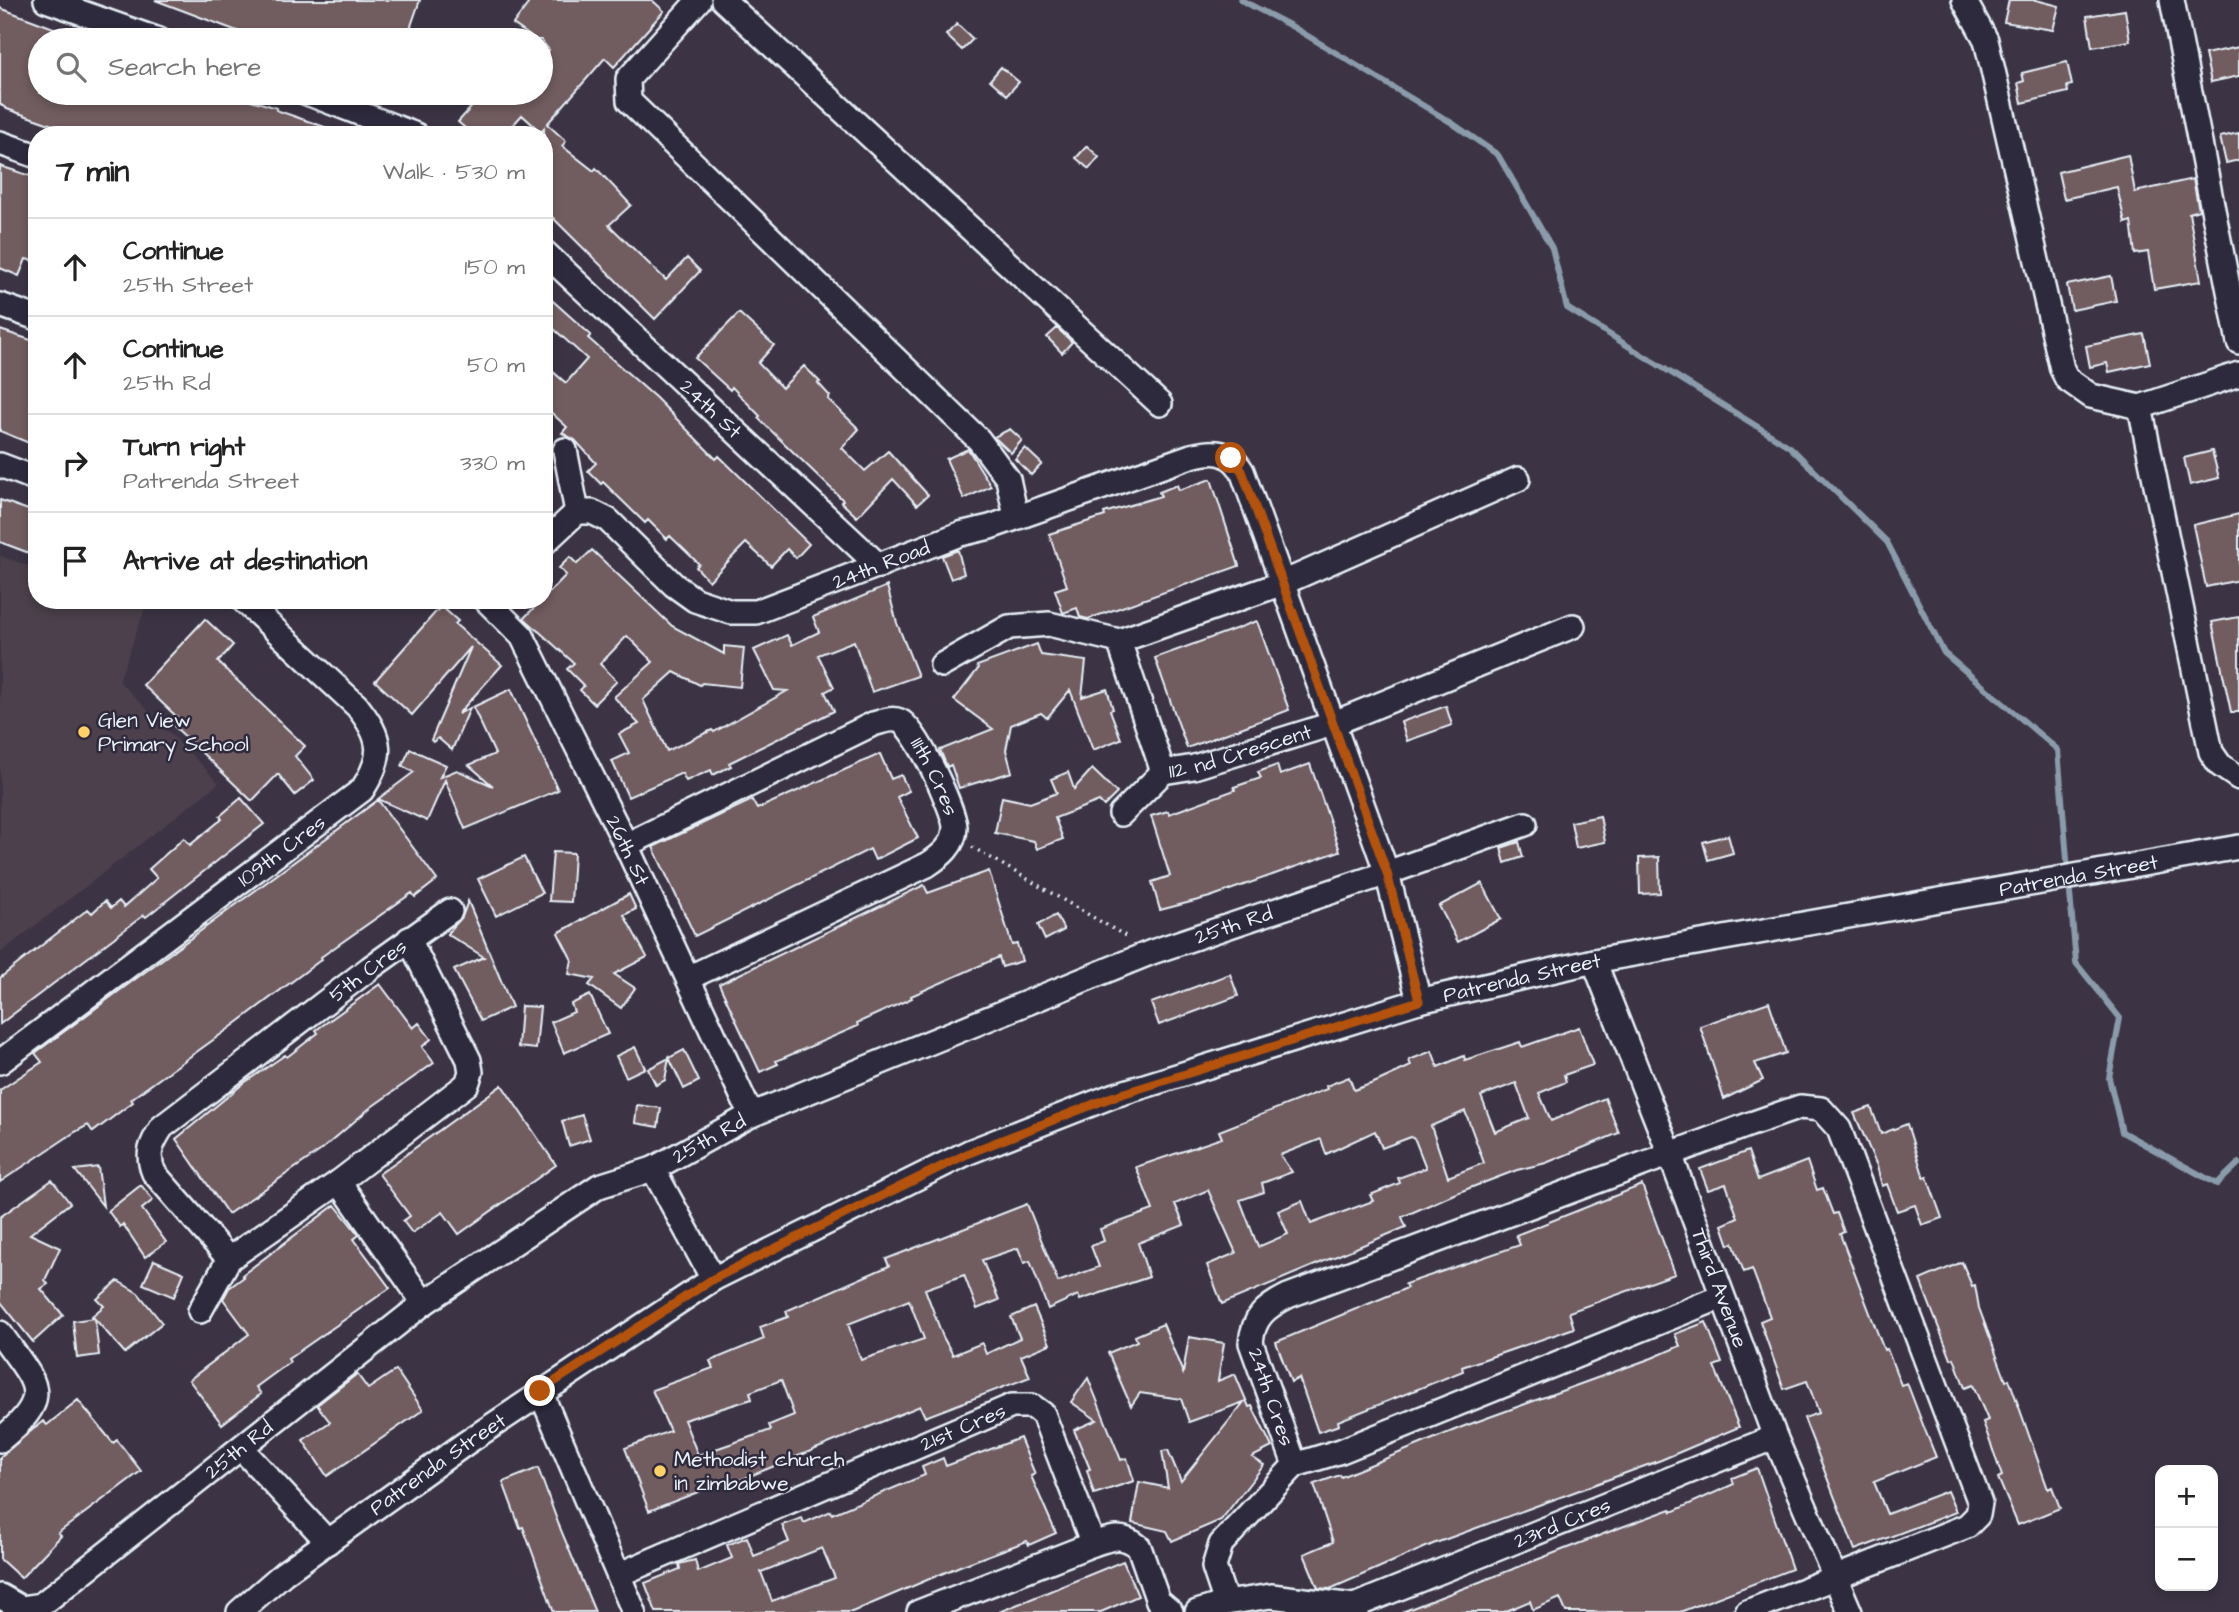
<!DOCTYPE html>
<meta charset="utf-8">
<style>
body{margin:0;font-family:"Architects Daughter",sans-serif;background:#f2f2f2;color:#222}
.controls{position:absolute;right:21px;bottom:21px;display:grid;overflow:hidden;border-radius:14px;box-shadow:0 4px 10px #0003}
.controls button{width:63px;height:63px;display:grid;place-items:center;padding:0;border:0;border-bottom:2px solid #e0e0e0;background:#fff;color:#222;font:35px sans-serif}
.stop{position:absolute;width:21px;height:21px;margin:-16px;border:5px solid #b45309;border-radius:50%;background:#fff}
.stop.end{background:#b45309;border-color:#fff;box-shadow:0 2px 7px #0008}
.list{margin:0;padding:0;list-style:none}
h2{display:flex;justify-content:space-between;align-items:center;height:91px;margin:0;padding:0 28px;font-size:30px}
h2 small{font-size:23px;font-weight:400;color:#767676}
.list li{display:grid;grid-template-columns:46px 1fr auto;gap:21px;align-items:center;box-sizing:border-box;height:98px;padding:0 28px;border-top:2px solid #e0e0e0}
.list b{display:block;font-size:26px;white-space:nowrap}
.list p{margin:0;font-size:23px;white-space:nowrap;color:#767676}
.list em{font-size:23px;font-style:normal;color:#767676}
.icon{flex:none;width:38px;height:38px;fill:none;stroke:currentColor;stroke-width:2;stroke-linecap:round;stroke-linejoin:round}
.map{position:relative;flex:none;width:2239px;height:1612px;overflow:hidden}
.search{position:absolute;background:#fff;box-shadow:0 4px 10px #0003;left:28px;top:28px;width:525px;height:77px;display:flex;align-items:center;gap:18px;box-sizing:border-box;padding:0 24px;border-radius:38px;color:#767676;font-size:26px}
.panel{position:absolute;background:#fff;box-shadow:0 4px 10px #0003;left:28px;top:126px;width:525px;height:483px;border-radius:28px}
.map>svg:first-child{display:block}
.built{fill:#4c404c}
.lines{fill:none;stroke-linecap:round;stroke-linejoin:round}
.stream{stroke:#8a9bab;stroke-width:6}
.building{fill:#715c5f;stroke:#e8f1f8;stroke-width:2;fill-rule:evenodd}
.minor-casing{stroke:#e8f1f8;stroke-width:28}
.path{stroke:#e8f1f8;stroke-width:3.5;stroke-dasharray:2 5;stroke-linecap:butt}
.minor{stroke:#2f2a3d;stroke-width:23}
.route{stroke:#b45309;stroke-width:9}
.poi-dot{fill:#ffd166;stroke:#2f2a3d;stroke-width:2.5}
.labels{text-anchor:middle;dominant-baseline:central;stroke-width:5;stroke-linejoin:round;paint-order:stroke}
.street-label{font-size:21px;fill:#e8f1f8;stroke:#2f2a3d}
.poi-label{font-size:21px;fill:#e8f1f8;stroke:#2f2a3d;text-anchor:start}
</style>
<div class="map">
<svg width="2239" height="1612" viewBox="0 0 2239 1612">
<rect width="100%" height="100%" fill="#3c3444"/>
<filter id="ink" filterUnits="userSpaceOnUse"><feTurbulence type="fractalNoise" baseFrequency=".0143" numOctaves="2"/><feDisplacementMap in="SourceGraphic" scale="14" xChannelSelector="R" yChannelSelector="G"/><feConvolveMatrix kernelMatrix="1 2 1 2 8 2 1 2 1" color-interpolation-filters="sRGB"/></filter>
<g filter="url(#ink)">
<!-- built -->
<path class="built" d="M0,556L37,569V600H123L145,608L119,681L219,783L0,953Z"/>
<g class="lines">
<!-- stream -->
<path class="stream" d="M1241,0L1293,27L1452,123L1498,155L1552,248L1567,308L1790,447L1887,542L1944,653L2058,750L2068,871
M2069,882L2076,963L2120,1018L2109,1078L2122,1132L2217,1184L2239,1163"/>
</g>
<!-- building -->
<path class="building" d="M155,0H420L406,40H261Z
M531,0H652L664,11L614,67L605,58L547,124L566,141L562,146L594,171L596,168L631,205L609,225L642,257L666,280L687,258L700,271L655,319L544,209V128L541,132L522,115L504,135H473L458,122L484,93H541V60L549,50L541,40H536L513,24Z
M2009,0H2036L2059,6L2053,30L2004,22Z
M0,8L78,37L77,40H40V93H228L277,108L276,110L339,132V135H81L7,109L0,104Z
M2125,10L2130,41L2092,47L2087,16Z
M957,24L973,39L962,50L946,35Z
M2239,47V76L2211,82L2205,54Z
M2067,62L2072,85L2067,86L2068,92L2022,103L2018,83L2024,81L2022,73Z
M1001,67L1019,82L1007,95L990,80Z
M2239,133V160L2226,163L2220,137Z
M1087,146L1099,157L1089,169L1076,158Z
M2128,155L2135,192L2193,179L2199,210L2189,213L2201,281L2154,289L2148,252L2135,254L2131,221L2125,223L2117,187L2064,199L2058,172Z
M0,166L37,178V252L33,261L26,259L19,276L0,268Z
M2111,276L2116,301L2072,310L2067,285Z
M544,293L591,335L588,338L656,398L716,459L719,456L809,544L796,558L787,549L771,566L746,543L709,581L696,567L699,564L670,536L667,539L648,520L645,523L603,482L601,484L588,471L596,463L575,440L562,433L567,427L544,406V364L566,383L587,359L544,320Z
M739,313L774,345L758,363L782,388L804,366L820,382L818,383L830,396L828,399L859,429L842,448L865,471L888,451L928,495L917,505L893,479L857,517L841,502L843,500L758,418L760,416L732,387L730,390L695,358Z
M1057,328L1072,342L1062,353L1047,337Z
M0,330L37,342V422L29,443L0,431Z
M2144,334L2150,363L2109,372L2107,363L2090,367L2086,346Z
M1010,429L1022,440L1011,453L994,437Z
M1025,448L1042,464L1031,475L1015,459Z
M968,449L991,486L964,499L946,459Z
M2212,451L2219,478L2190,485L2184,458Z
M1211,479L1239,566L1088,619L1080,617L1077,608L1063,613L1055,590L1067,586L1049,534L1105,516L1104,513L1161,496L1159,492L1177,485L1179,490Z
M0,500L37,513V556L0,542Z
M2239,514V580L2206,587L2193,525Z
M592,550L672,626L724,654V646L744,648L740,687L702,683L700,685L674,672L643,700L667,751L712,730L714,732L787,691L774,690L754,650L787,635L792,645L819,632L813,617L887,586L897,623L918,676L872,692L854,641L818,655L834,687L825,692L834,711L729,763L731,766L713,775L711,770L686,781L682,773L628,797L612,761L629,753L619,734L639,724L614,697L653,662L627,636L600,664L617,681L594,704L580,690L584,686L567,669L574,663L524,618L566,575L559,568L570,557L577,564Z
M958,550L964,574L951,579L942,556Z
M441,606L458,621L455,624L502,665L458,714L470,708L452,750L438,738L433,742L431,740L471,647L412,715L375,681Z
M2239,617V712H2231L2212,622Z
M205,619L233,645L218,662L305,746L295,756L314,780L295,795L278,774L252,801L171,723L177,717L143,685Z
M1257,621L1289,710L1187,748L1155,658Z
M1037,644L1041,655L1086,661L1082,697L1107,689L1113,709L1110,710L1121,739L1093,750L1070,690L1047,718L1041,713L1011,725L1006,750L1012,772L959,788L951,765L947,767L940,750L993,729L954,700L978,669L977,666Z
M511,689L558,790L465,829L445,780L427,821L378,799L414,772L402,766L410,749L446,765L440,777L457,770L493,786L469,765L495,754L473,707Z
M1446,706L1452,725L1407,741L1401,722Z
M880,754L891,779L901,775L909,791L897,797L918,838L875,860L870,849L695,936L653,847L752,800L757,809Z
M1310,764L1340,851L1210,897L1160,910L1152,882L1170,876L1151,816L1168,811L1169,814L1235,790L1234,787L1261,778L1258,772L1277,765L1280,775Z
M1092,769L1117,793L1104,806L1099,801L1055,818L1063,839L1037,849L1034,841L995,833L1002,797L1030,803L1057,793L1051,779L1068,772L1074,789Z
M241,798L264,824L146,917L144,915L0,1024V978L88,909L92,913L105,901L111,908L119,901L124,907L157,878L149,869L184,838L190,845L222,819L220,816Z
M378,800L437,880L415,897L412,893L321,957L322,959L234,1025L131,1099L133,1102L93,1132L88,1125L75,1132L0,1182V1090L42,1062L35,1053Z
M1600,816L1605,842L1576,848L1571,822Z
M1728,835L1733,853L1708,860L1703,842Z
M1519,842L1523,857L1505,863L1501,848Z
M553,852L574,853L571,902L549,901Z
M524,857L542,893L496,916L478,879Z
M1659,857L1660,893L1640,894L1639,858Z
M989,871L1012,945L1017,944L1022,961L1002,967L999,957L911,996L912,998L857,1023L858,1026L776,1061L778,1064L760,1072L719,984L924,885L928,893Z
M1482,883L1501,919L1458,942L1439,906Z
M629,894L636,909L624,915L647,957L614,974L635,988L621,1008L589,985L594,979L569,974L572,960L558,933Z
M468,901L512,1007L481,1021L454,970L484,957L447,934L462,917Z
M1056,915L1064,930L1045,940L1038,925Z
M1230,974L1238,996L1159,1025L1151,1003Z
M380,984L413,1028L419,1023L431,1039L422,1047L434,1063L370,1108L320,1151L228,1214L176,1139L244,1083L285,1055L287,1057L318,1033L316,1030Z
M590,995L608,1034L564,1053L551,1022L574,1012L571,1004Z
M1769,1002L1786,1053L1755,1063L1763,1080L1724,1099L1700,1026Z
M521,1006L540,1007L536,1049L518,1047Z
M1579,1027L1593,1065L1564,1075L1566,1082L1539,1093L1551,1121L1605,1098L1619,1133L1546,1163L1517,1170L1454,1194L1402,1217L1406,1227L1222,1304L1207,1265L1236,1253L1208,1190L1175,1204L1184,1225L1138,1243L1149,1277L1080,1300L1078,1295L1048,1309L1030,1261L1024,1263L1018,1248L982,1260L999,1300L977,1309L964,1275L925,1289L943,1337L953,1355L982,1343L986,1354L1020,1338L1011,1317L1034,1307L1050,1344L1021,1356L1030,1377L925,1417L920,1406L726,1486L724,1482L649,1511L625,1448L670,1431L652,1390L713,1368L710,1361L764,1339L760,1327L788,1317L786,1311L889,1266L886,1259L1027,1204L1058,1282L1099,1267L1091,1246L1104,1241L1100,1229L1153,1210L1136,1167L1222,1138L1219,1131L1327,1089L1326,1086L1349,1077L1354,1090L1376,1082L1411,1066L1409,1060L1432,1051L1438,1067L1464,1056L1465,1060L1520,1042L1522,1047ZM1516,1083L1529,1118L1495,1132L1481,1096ZM1465,1111L1484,1163L1448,1177L1431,1126ZM1375,1131L1382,1148L1411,1137L1415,1140L1426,1168L1398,1178L1400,1183L1370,1195L1373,1201L1311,1224L1302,1201L1278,1211L1288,1234L1258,1247L1240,1200L1264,1192L1262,1183L1292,1172L1280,1155L1321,1139L1326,1154ZM909,1300L924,1339L861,1360L848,1324ZM781,1380L794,1415L769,1425L771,1430L698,1455L684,1420L752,1399L750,1392Z
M635,1047L645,1068L626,1077L616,1056Z
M684,1050L699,1081L684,1089L669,1058L665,1080L656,1085L648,1069Z
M502,1085L556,1165L459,1234L443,1212L412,1233L403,1221L410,1216L379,1174Z
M637,1105L661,1108L658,1127L635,1123Z
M1871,1107L1881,1134L1907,1124L1924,1178L1927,1177L1942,1218L1922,1225L1915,1205L1897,1211L1887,1184L1882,1186L1877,1166L1854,1113Z
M582,1115L590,1139L569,1146L562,1121Z
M1748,1151L1758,1180L1807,1161L1817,1190L1823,1188L1833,1214L1837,1213L1844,1232L1840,1234L1884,1350L1887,1349L1901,1385L1907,1383L1925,1430L1936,1457L1874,1482L1887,1514L1947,1491L1956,1512L1855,1550L1804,1418L1819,1413L1807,1381L1784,1389L1760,1321L1770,1317L1752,1269L1744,1272L1733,1243L1729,1245L1722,1225L1738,1218L1726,1184L1708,1190L1700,1169Z
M98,1167L103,1206L75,1170Z
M52,1180L70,1203L30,1234L60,1248L45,1280L48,1284L41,1289L63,1315L33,1342L0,1301V1217Z
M141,1185L153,1200L142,1209L166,1242L145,1257L123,1224L120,1227L108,1211Z
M1642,1185L1675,1274L1569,1312L1574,1328L1462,1367L1463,1371L1338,1421L1339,1425L1318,1432L1299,1378L1291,1382L1276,1342L1407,1288L1405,1284L1520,1245L1516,1235Z
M335,1205L359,1235L354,1239L390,1288L288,1359L290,1362L256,1387L261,1394L222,1424L189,1380L249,1334L223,1299L229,1288L244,1277L242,1275Z
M154,1260L184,1273L174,1297L143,1284Z
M1962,1262L1972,1286L1975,1285L1979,1308L2006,1381L2009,1379L2048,1489L2052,1487L2060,1508L2018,1525L1998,1478L2002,1476L1983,1422L1988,1420L1973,1385L1965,1388L1954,1358L1951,1359L1920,1280Z
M118,1281L138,1293L162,1323L125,1353L95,1319L99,1355L77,1358L73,1321L94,1318L92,1316L104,1306L97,1299Z
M1706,1322L1722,1363L1714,1366L1739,1427L1661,1460L1433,1544L1330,1589L1318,1588L1304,1554L1333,1542L1314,1484L1340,1475L1341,1477L1462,1427L1652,1358L1680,1346L1675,1334Z
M1163,1324L1183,1373L1189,1337L1224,1343L1218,1381L1235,1374L1249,1407L1252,1406L1272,1447L1252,1457L1264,1465L1221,1520L1172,1541L1167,1531L1132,1523L1139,1482L1168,1488L1162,1451L1168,1450L1181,1481L1244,1402L1189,1422L1181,1399L1140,1393L1131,1406L1108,1353L1137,1341L1135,1336Z
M396,1370L423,1410L327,1476L303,1440L330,1422L317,1405L357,1374L368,1389Z
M1088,1378L1121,1460L1127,1458L1134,1481L1094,1494L1087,1470L1090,1469L1074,1430L1097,1420L1071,1402Z
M78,1400L113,1443L117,1440L141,1471L58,1533L61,1536L21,1578L0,1559V1457L43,1421L47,1425Z
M1020,1438L1035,1474L1031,1476L1056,1533L1029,1545L1027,1541L960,1566L852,1612H656L645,1583L680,1569L679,1564L695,1560L698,1572L732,1558L727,1545L747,1537L754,1556L789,1542L782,1525L802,1518L804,1523L831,1511L832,1514L925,1475L922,1467L943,1458L946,1466ZM822,1548L835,1578L772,1601L761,1572Z
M538,1468L558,1523L595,1612H554L523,1527L520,1528L503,1482Z
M1757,1468L1792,1569L1680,1612H1566L1560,1598L1533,1610L1530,1601L1504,1612H1402L1619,1528L1671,1509L1672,1512L1734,1484L1732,1478Z
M1123,1561L1138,1596L1101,1612H999Z"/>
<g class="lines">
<!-- minor casing -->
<g class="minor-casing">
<g id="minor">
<path d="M46,0L159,40"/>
<path d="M699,0L628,79L629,101L979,440L1008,479L1016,516"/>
<path d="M723,0L1160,404"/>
<path d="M1964,0L1986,40L2062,369L2067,379L2091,396L2140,407L2239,374"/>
<path d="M2172,0L2239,342"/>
<path d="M307,93L416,135"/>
<path d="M0,143L37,156"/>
<path id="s1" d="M544,252L879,566"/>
<path d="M0,305L37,318"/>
<path d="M2140,407L2211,752L2220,765L2239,778"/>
<path d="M565,450L577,512"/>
<path d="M0,465L37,479"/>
<path id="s2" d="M1518,479L1283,583L1119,641L1163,772L1194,767L1332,724L1573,626"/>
<path id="s3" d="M577,512H592L608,520L674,585L695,600L731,612H756L960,534L990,527L1191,456C1214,450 1229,450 1242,471L1387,873L1525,824"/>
<path d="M544,543L577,512"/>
<path id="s4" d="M486,600L522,636L532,656L626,845L751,1115"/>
<path d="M942,665L1009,627L1049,624L1119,641"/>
<path d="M1121,814L1163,772"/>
<path id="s5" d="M626,845L873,724C882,722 891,717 900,721C916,728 954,809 955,827C955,845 941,856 927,865L688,978"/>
<path id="s6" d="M1594,961L1670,1154L1775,1437L1850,1612"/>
<path id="s7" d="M0,1062L362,790C385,755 382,738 357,706L243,600"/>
<path d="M653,1169L713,1279"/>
<path d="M339,1182L424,1303"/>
<path id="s8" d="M229,1259L154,1173C146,1154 151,1144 162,1127L370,968L450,911"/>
<path d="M1721,1297L1341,1451L1295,1465L1251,1343C1253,1317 1266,1307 1288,1296L1748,1125L1800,1107L1821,1109L1839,1129L1980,1503L1978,1515L1967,1526L1747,1612"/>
<path d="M200,1311L229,1259L339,1182L467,1084L471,1072L469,1060L409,939"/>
<path d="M0,1333C36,1384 56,1395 0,1440"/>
<path d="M540,1391L634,1612"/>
<path d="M241,1448L328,1542"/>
<path d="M1093,1544C1111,1538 1123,1533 1139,1547L1158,1601L1171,1612"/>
<path id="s9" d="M620,1574L1012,1406H1032L1043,1414L1093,1544L919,1612"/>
<path id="s10" d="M0,1596L21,1608L41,1605L424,1303L599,1186L653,1169L751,1115L1152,952L1387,873L1419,1001"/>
<path d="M1226,1603L1214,1567L1221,1544L1295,1465"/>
<path id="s11" d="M239,1612L284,1573L466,1443L713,1279L969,1152L1112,1096L1419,1001L1594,961L2239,847"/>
<path d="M1197,1612L1226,1603L1271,1596L1354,1606"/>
<path id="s12" d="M1357,1612L1354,1606L1775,1437"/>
</g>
</g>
<!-- path -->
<path class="path" d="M972,847L1129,938"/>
<!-- minor -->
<use href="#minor" class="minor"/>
</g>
</g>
<g class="lines" filter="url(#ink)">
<!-- route -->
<path class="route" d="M540,1391L713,1279L969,1153L1112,1097L1419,1001L1387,873L1242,471L1231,458"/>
</g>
<!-- markers -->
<g class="poi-dot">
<circle cx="84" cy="732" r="7"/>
<circle cx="660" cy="1471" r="7"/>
</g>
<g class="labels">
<!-- street labels -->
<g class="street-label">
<text stroke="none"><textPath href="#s1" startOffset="229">24th St</textPath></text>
<text stroke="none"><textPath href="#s3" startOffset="348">24th Road</textPath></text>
<text stroke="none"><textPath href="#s2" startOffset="649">112 nd Crescent</textPath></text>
<text stroke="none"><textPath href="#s5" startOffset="369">111th Cres</textPath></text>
<text stroke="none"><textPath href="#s7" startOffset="352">109th Cres</textPath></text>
<text stroke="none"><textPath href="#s4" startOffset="290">26th St</textPath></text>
<text stroke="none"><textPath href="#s11" startOffset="2012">Patrenda Street</textPath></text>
<text stroke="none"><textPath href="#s10" startOffset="1430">25th Rd</textPath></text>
<text stroke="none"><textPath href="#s8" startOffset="422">5th Cres</textPath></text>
<text stroke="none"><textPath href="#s11" startOffset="1446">Patrenda Street</textPath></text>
<text stroke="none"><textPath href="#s10" startOffset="863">25th Rd</textPath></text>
<text stroke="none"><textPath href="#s6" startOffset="350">Third Avenue</textPath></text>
<text transform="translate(1271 1397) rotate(71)">24th Cres</text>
<text stroke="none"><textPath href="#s9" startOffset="373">21st Cres</textPath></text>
<text stroke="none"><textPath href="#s10" startOffset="296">25th Rd</textPath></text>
<text stroke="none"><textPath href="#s11" startOffset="248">Patrenda Street</textPath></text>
<text stroke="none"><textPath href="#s12" startOffset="231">23rd Cres</textPath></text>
</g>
<!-- poi labels -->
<g class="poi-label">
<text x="98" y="720">Glen View<tspan x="98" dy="24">Primary School</tspan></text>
<text x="674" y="1459">Methodist church<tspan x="674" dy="24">in zimbabwe</tspan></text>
</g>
</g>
</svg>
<div class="controls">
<button>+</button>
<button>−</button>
</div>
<div class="stop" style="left:1231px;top:458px"></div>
<div class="stop end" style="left:540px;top:1391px"></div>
<div class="search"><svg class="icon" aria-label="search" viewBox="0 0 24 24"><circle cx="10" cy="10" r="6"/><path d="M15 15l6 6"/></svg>Search here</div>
<section class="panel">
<h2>7 min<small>Walk · 530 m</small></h2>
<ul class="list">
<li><svg class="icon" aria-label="ahead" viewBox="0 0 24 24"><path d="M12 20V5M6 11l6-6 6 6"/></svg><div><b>Continue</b><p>25th Street</p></div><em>150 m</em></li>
<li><svg class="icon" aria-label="ahead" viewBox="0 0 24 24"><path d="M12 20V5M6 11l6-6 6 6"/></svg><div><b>Continue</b><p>25th Rd</p></div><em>50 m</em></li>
<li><svg class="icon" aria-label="right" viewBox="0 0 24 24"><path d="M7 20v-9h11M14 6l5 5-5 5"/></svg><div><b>Turn right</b><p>Patrenda Street</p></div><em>330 m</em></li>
<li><svg class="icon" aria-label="arrive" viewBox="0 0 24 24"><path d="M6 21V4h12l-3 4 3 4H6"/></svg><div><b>Arrive at destination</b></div></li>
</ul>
</section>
</div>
